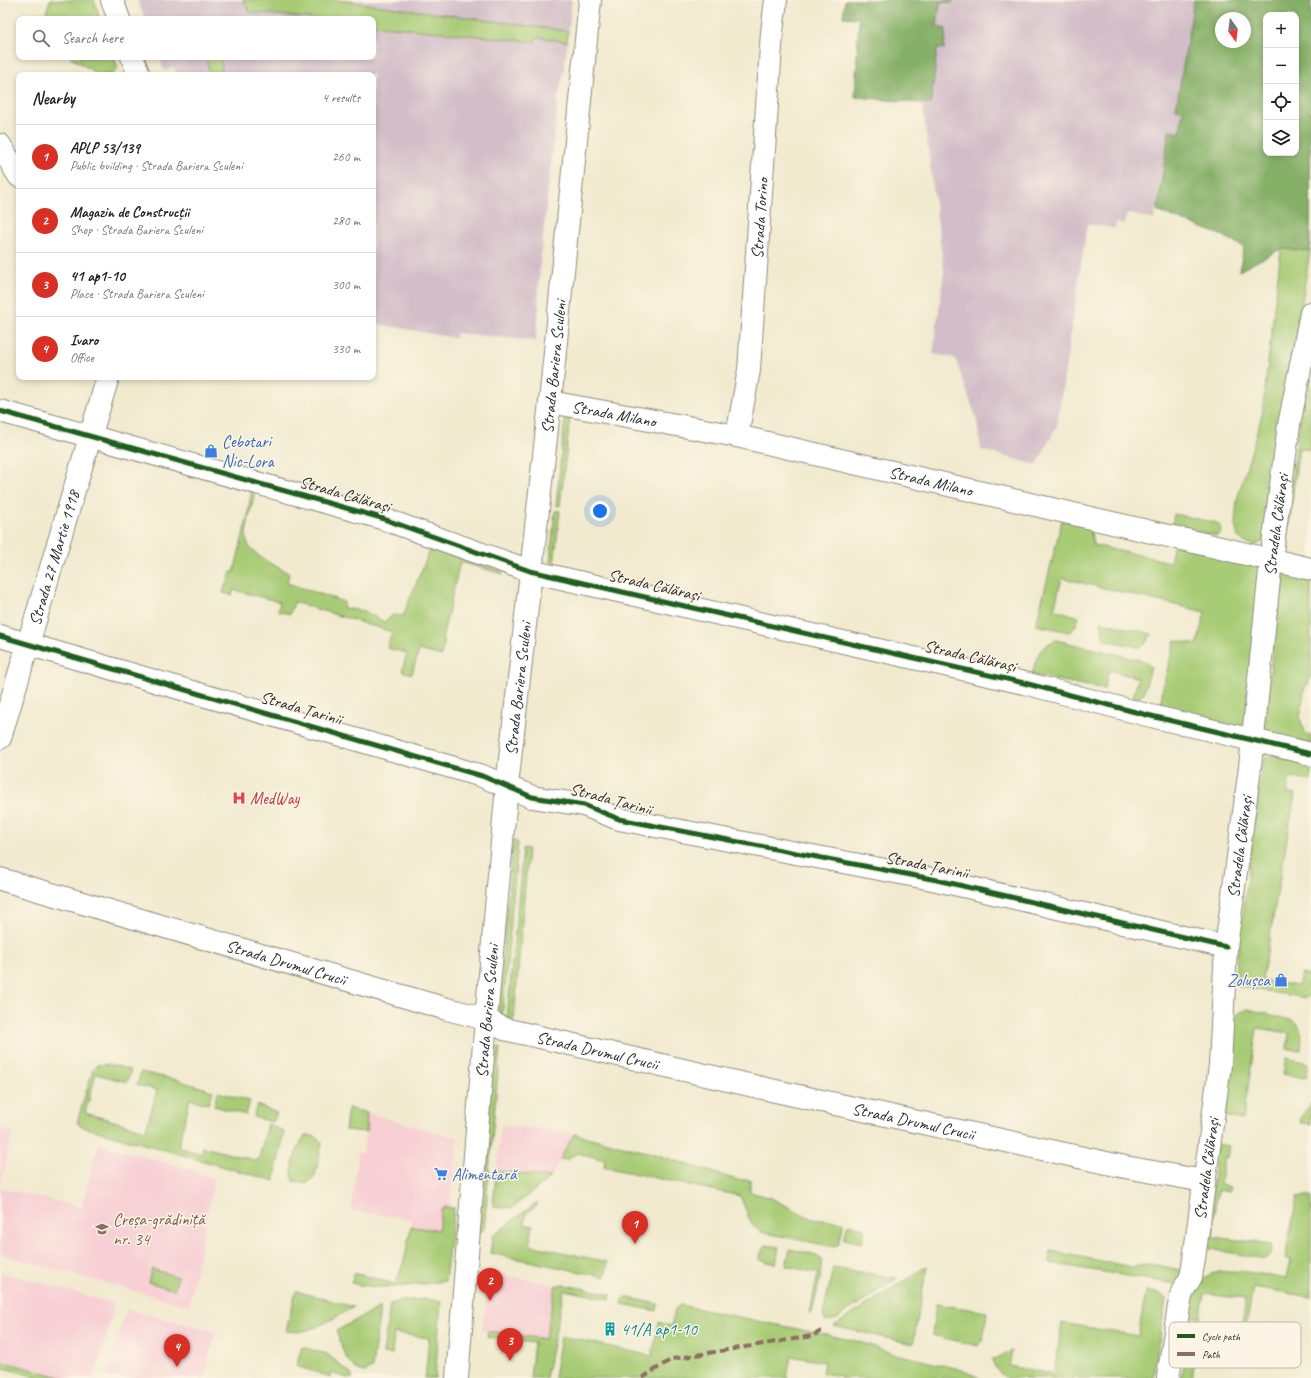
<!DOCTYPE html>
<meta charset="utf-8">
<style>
body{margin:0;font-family:Caveat,sans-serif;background:#f6f6f6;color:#202124}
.controls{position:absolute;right:12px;top:12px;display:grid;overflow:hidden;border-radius:8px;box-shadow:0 2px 6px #0003}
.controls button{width:36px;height:36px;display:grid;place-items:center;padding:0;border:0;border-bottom:1px solid #e0e0e0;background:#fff;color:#202124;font:20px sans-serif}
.compass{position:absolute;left:1215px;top:12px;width:36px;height:36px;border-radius:50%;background:#fff;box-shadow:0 2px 6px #0003;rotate:166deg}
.you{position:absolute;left:600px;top:511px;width:14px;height:14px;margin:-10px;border:3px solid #fff;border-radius:50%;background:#1a73e8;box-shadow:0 0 0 6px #1a73e833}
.badge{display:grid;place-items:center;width:26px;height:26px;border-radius:50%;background:#d93025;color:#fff;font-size:13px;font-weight:700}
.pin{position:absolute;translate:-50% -33px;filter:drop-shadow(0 1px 2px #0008)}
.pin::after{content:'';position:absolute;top:21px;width:14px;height:12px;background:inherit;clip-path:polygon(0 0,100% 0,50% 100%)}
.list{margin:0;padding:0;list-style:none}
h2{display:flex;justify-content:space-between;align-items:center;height:52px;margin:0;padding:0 16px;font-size:17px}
h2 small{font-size:13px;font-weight:400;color:#757577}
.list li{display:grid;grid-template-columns:26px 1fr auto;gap:12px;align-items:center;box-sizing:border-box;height:64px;padding:0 16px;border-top:1px solid #e0e0e0}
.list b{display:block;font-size:15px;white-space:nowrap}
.list p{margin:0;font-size:13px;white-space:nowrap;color:#757577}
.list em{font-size:13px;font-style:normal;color:#757577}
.icon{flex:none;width:22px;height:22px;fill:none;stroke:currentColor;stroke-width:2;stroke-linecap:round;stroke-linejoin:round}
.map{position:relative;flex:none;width:1311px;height:1378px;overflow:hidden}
.search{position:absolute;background:#fff;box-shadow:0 2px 6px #0003;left:16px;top:16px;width:360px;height:44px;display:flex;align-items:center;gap:10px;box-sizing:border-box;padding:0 14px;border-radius:8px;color:#757577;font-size:15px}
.panel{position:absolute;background:#fff;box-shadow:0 2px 6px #0003;left:16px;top:72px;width:360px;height:308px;border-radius:8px}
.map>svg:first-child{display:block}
.built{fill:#f7cfd4}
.industrial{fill:#d2bdc8}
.green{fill:#a8cc76;stroke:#6a7c50}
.forest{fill:#86b067;stroke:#586e49;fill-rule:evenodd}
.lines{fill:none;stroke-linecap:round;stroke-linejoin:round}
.street-casing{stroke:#8e8a7d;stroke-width:24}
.secondary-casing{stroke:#8e8a7d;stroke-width:24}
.street{stroke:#fff;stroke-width:22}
.secondary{stroke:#fff;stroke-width:22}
.quiet{stroke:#8d6e63;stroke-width:4;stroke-dasharray:8 4;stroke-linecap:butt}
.cycleway-casing{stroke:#fcf5e5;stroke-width:8}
.cycleway{stroke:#1b5e20;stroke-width:5}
.labels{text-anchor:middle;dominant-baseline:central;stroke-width:3;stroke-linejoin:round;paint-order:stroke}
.street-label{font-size:17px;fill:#2b2b2b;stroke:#fcf5e5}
.shop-label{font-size:17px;fill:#366cbe;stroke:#fcf5e5;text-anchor:start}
.health-label{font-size:17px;fill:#be3a42;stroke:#fcf5e5;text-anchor:start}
.education-label{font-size:17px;fill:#785e54;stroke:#fcf5e5;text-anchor:start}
.culture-label{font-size:17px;fill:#0d838f;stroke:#fcf5e5;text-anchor:start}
.key{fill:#fcf5e5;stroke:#bdb8ad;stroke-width:1}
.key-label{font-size:11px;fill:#2b2b2b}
</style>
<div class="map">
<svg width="1311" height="1378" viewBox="0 0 1311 1378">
<rect width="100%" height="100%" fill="#fcf5e5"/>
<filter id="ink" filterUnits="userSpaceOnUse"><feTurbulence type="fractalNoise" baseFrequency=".025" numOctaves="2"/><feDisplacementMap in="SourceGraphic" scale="8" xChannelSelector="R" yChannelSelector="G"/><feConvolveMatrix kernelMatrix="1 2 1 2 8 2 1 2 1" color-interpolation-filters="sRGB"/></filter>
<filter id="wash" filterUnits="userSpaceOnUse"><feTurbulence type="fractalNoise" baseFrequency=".012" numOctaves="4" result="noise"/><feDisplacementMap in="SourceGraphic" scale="16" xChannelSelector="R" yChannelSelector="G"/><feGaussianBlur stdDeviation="0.9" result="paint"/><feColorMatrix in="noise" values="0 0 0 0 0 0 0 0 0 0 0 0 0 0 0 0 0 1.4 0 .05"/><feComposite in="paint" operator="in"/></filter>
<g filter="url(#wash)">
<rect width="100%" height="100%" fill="#f1eacf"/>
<!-- built -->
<path class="built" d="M367,1113L458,1138L447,1231L411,1227L412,1219L351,1211L358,1153H363Z
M501,1125L551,1130L574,1134L551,1177L496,1171Z
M0,1130L13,1132L0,1186Z
M99,1144L193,1170L214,1179L189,1306L0,1254V1188L81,1207Z
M0,1272L112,1303L114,1310L94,1378H64L0,1360Z
M490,1272L556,1285L545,1339L482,1331Z
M126,1309L216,1332L204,1378H107Z"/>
<!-- industrial -->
<path class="industrial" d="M137,0H572L564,72L558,98L540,263L538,304L539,306L536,341L456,333L455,338L373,323V75H177L174,67L164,71L159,57H373V19H145Z
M953,0H1194L1176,109L1183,111L1180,133L1169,131L1154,220L1127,213L1125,224L1116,223L1115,228L1087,224L1057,425L1037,465L981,450L977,420L955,358L933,354L944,272L922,103L931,104L937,48H944L937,27L940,1L952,3Z"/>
<!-- green -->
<path class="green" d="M50,0H94L100,19H44Z
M243,0H337L568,31L567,42L537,37L535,42L373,25V19H317L250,12Z
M70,57H114L118,68L112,75H99Z
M206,57H221L222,75H210Z
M1281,249L1310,251L1264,541L1256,545L1246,543L1238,537L1235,524L1237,500L1262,415Z
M1311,377V450L1299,448L1286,545H1282L1305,384Z
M570,418L560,506L556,505L565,419Z
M251,491L254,492V496C251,509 247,523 246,536C245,553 277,567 289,573L287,583L344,602L343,608L365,611L384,622L393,615L403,616L429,552L433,549L502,571L503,574L460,562L442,639L445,641L441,656L419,650L412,674L402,671L407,653L387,648L392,632L294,602L290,614L278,611L280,602L234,590L232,595L223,593L225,585L227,586L231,572H234L248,515Z
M555,511H560L554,565L550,561Z
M1174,514L1217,523L1220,526L1221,532L1217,536L1172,526Z
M1062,520L1090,526L1093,545L1170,562L1174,544L1262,568L1244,724L1239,727L1169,713L1161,703L1163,687L1175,640L1197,645L1205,612L1062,578L1054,609L1079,617L1075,627L1070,632L1036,625Z
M1282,574L1311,578V672L1308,685H1305L1300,718L1305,733L1311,735V744L1264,734L1279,581Z
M1101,622L1152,634L1144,645L1139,647L1105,640L1103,635Z
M1056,640L1144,661L1151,667L1144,692L1139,698L1133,697L1138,678L1109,670L1104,689L1032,675C1037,657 1037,648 1056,640Z
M1274,755L1311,763V781L1290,778L1287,793L1295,794L1262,980L1298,986L1301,974L1311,976V995L1305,998L1240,987L1234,983L1262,763L1265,758Z
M513,839L518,843L502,1018L498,1009Z
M523,848L528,849L514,1019L511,1021L507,1018Z
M1248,1009L1295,1021C1303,1029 1302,1039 1301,1050L1287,1049L1289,1033L1257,1028L1243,1120L1229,1117L1223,1114L1233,1023L1239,1013Z
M494,1047L500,1048L484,1229L478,1234Z
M1286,1058L1309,1063L1306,1078L1283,1074Z
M109,1064L131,1070L127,1082L96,1074L85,1113L146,1130L157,1090L137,1085L141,1072L177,1080L213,1091L208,1104L190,1099L178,1147L201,1154L203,1147L258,1161L268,1124L284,1132L274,1181L80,1126L77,1122L93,1070L97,1065Z
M218,1092L250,1101L246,1115L214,1106Z
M1311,1103V1124L1301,1123L1300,1119Z
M257,1105L277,1113L273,1122L253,1117Z
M348,1108L367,1113L366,1132L345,1130Z
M574,1134L651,1153L737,1180H750V1192L771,1198L812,1219L844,1222L839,1244L834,1247L761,1232L752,1225L740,1196L604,1167L605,1160L578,1153L566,1160L560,1159Z
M305,1136C313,1135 317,1136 322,1143L315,1176L308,1183L293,1181C289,1171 298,1143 305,1136Z
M1217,1144L1229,1146L1227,1158H1224L1220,1185L1230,1187L1229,1192L1218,1190L1212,1227H1214L1213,1237L1271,1244C1273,1250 1271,1257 1264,1259L1206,1248Z
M496,1171L551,1177L512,1208L493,1206Z
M1304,1197H1311V1297L1253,1287L1245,1332L1241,1331L1246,1299L1204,1294L1201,1318L1187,1316C1188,1309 1189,1301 1191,1294C1205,1257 1259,1275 1287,1279L1291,1260L1285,1258L1297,1198Z
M537,1202V1206L527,1212L524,1224L533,1226L529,1245L608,1262L605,1277L490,1253L493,1236Z
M444,1207L454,1208L445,1281C414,1285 382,1291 351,1283L354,1273L396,1284L405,1257L411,1227L438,1230L441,1210H444Z
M848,1224L865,1228L862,1243L844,1239Z
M766,1245L779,1247L776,1264L759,1260L762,1250Z
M790,1249L817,1255L822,1260L820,1280L812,1312L810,1313L818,1273L786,1266Z
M1051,1251L1132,1267C1146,1260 1167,1268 1181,1270L1184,1278L1176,1284L1049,1263Z
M927,1266L913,1344L834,1326Z
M833,1268L897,1278L836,1319L826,1322L823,1315Z
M152,1269L178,1277L174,1290L148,1282Z
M556,1285H565L611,1294L610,1299L564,1290L546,1378H530L534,1343L487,1337L488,1331L545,1339Z
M296,1291L354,1307C334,1317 310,1336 286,1331Z
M1146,1291L1161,1294L1166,1299L1153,1378H1007C1000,1374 994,1369 992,1360L1012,1351L1009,1366L1054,1374L1062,1323L1138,1336Z
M624,1297L658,1304L657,1311L622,1304Z
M425,1299L441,1301L435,1378H425L429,1338L394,1333L392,1354L383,1353L390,1304L401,1301Z
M936,1304L987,1312L983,1340L978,1346L932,1335Z
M680,1305L861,1342L891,1353L959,1369L980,1378H841V1376L822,1373L824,1362L791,1356L787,1378H554L561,1336L652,1356L659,1322L671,1326L675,1309Z
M380,1307L372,1368L365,1372C346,1369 342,1346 336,1331Z
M1188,1331L1199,1332L1192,1378H1181Z
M302,1347L327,1354L349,1372L353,1378H347L332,1373L331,1377L296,1366Z
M0,1360L1,1361L64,1378H41L0,1367Z"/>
<!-- forest -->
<path class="forest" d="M845,0H953L952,3L940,2L937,27L946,29L944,49L937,48L931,104L855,97L859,18L843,17Z
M1194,0H1311L1310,251L1281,249L1239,271L1244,247L1221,235L1157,211L1169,131L1180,133L1183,111L1176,109ZM1266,15H1296V153H1266ZM1221,18H1245V42H1221Z"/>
</g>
<g filter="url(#ink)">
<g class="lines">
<!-- street casing -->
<g class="street-casing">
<g id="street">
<path d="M0,145L19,176"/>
<path id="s1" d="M550,402L737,436L1311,569"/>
<path d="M0,411L378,517L530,571L1024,683L1147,715L1311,754"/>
<path id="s2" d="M737,436L749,370L772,32L776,0"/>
<path d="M27,644L482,776L532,797L584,805L619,819L937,880L1226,947"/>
<path id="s3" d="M0,879L447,1009L486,1019L504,1029L780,1092L1125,1167L1204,1181"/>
<path id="s4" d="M1168,1378L1179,1306L1182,1292L1191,1277L1194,1259L1220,1065L1226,947L1250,767L1271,560L1289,425L1311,313"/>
</g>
</g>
<!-- secondary casing -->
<g class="secondary-casing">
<g id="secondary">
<path d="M112,0L119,19"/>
<path d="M132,57L139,75"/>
<path d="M0,636L27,644"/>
<path id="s5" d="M0,738L108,377"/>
<path id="s6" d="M457,1378L486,1019L507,786L550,402L590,0"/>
</g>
</g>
<!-- street -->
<use href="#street" class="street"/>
<!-- secondary -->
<use href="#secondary" class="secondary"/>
<!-- quiet -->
<path class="quiet" d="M642,1378L672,1359L812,1336L823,1330"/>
<!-- cycleway casing -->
<g class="cycleway-casing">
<path id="cycleway" d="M0,411L378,517L530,571L1024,683L1147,715L1311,754
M0,636L482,776L532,797L584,805L619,819L937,880L1226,947"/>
</g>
<!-- cycleway -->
<use href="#cycleway" class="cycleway"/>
</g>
</g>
<!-- icons -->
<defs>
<g id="shop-bare" transform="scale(1.08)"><path d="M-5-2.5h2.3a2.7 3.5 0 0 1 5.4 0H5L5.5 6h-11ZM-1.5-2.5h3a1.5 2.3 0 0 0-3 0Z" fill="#3f7fe0" stroke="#fcf5e5" stroke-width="2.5" paint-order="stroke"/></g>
<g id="hospital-bare" transform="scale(1.08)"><path d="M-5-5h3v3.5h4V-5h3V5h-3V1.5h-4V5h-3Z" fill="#e0444e" stroke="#fcf5e5" stroke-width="2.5" paint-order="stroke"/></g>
<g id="supermarket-bare" transform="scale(1.08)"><path d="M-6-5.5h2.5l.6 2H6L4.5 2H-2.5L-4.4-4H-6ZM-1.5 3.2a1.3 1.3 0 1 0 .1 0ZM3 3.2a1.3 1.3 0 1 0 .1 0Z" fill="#3f7fe0" stroke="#fcf5e5" stroke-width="2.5" paint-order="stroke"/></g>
<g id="school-bare" transform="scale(1.08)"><path d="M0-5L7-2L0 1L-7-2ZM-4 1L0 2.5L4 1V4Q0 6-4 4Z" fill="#8d6e63" stroke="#fcf5e5" stroke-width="2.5" paint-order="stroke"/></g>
<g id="building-bare" transform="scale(1.08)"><path d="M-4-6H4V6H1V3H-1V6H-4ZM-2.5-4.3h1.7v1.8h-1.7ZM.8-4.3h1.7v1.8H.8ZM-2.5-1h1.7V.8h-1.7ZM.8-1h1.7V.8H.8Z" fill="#0f9aa8" stroke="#fcf5e5" stroke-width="2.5" paint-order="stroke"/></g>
</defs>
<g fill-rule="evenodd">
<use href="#shop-bare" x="211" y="451"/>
<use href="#hospital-bare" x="239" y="798"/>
<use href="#shop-bare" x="1281" y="980"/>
<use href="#supermarket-bare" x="441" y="1174"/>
<use href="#school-bare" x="102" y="1229"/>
<use href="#building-bare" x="610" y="1329"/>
</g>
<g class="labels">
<!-- street labels -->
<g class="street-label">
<text stroke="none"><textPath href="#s2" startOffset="219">Strada Torino</textPath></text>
<text stroke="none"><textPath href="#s6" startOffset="1016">Strada Bariera Sculeni</textPath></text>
<text stroke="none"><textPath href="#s1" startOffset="65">Strada Milano</textPath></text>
<text stroke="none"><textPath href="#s1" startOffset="389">Strada Milano</textPath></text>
<text transform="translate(345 494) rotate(16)">Strada Călărași</text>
<text stroke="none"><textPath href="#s4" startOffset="862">Stradela Călărași</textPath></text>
<text stroke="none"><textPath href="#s5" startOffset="188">Strada 27 Martie 1918</textPath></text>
<text transform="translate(654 585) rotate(13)">Strada Călărași</text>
<text transform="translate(970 656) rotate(13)">Strada Călărași</text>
<text stroke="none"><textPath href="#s6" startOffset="692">Strada Bariera Sculeni</textPath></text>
<text transform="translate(301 708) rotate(16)">Strada Țarinii</text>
<text transform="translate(611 799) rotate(15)">Strada Țarinii</text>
<text stroke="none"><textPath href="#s4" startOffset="538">Stradela Călărași</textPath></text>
<text transform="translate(927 865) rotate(11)">Strada Țarinii</text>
<text stroke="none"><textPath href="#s3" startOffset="298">Strada Drumul Crucii</textPath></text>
<text stroke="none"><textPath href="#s6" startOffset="368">Strada Bariera Sculeni</textPath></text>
<text stroke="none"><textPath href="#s3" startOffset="622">Strada Drumul Crucii</textPath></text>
<text stroke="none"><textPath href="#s3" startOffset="946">Strada Drumul Crucii</textPath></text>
<text stroke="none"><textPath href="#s4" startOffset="214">Stradela Călărași</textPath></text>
</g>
<!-- shop labels -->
<g class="shop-label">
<text x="222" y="441">Cebotari<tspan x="222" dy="20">Nic-Lora</tspan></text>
<text x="1270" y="980" text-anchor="end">Zolușca</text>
<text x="452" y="1174">Alimentară</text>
</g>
<!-- health labels -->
<g class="health-label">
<text x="250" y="798">MedWay</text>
</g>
<!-- education labels -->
<g class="education-label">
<text x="113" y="1219">Creșa-grădiniță<tspan x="113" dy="20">nr. 34</tspan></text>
</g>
<!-- culture labels -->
<g class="culture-label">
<text x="621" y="1329">41/A ap1-10</text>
</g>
</g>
<!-- legend -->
<rect x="1169" y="1322" width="132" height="46" rx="6" class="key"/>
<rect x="1177" y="1334" width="18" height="4" fill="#1b5e20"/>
<rect x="1177" y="1352" width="18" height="4" fill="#8d6e63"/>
<g class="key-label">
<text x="1202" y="1340">Cycle path</text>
<text x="1202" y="1358">Path</text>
</g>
</svg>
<div class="controls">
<button>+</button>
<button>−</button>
<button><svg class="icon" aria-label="locate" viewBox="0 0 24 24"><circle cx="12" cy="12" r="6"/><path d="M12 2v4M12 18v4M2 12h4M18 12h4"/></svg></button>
<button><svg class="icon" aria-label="layers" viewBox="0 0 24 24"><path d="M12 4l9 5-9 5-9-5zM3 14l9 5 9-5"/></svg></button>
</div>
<svg class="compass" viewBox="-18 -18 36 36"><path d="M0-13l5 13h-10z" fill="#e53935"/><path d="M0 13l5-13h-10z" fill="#757577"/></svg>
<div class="you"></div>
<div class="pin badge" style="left:635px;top:1244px">1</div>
<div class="pin badge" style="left:490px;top:1301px">2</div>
<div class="pin badge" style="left:510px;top:1361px">3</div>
<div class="pin badge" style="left:177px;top:1367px">4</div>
<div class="search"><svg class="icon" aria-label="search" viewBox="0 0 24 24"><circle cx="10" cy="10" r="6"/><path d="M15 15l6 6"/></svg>Search here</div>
<section class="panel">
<h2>Nearby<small>4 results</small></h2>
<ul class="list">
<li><span class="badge">1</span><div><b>APLP 53/139</b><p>Public building · Strada Bariera Sculeni</p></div><em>260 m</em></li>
<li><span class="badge">2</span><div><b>Magazin de Construcții</b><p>Shop · Strada Bariera Sculeni</p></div><em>280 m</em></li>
<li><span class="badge">3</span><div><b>41 ap1-10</b><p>Place · Strada Bariera Sculeni</p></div><em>300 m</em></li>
<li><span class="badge">4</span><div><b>Ivaro</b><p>Office</p></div><em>330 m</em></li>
</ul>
</section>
</div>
